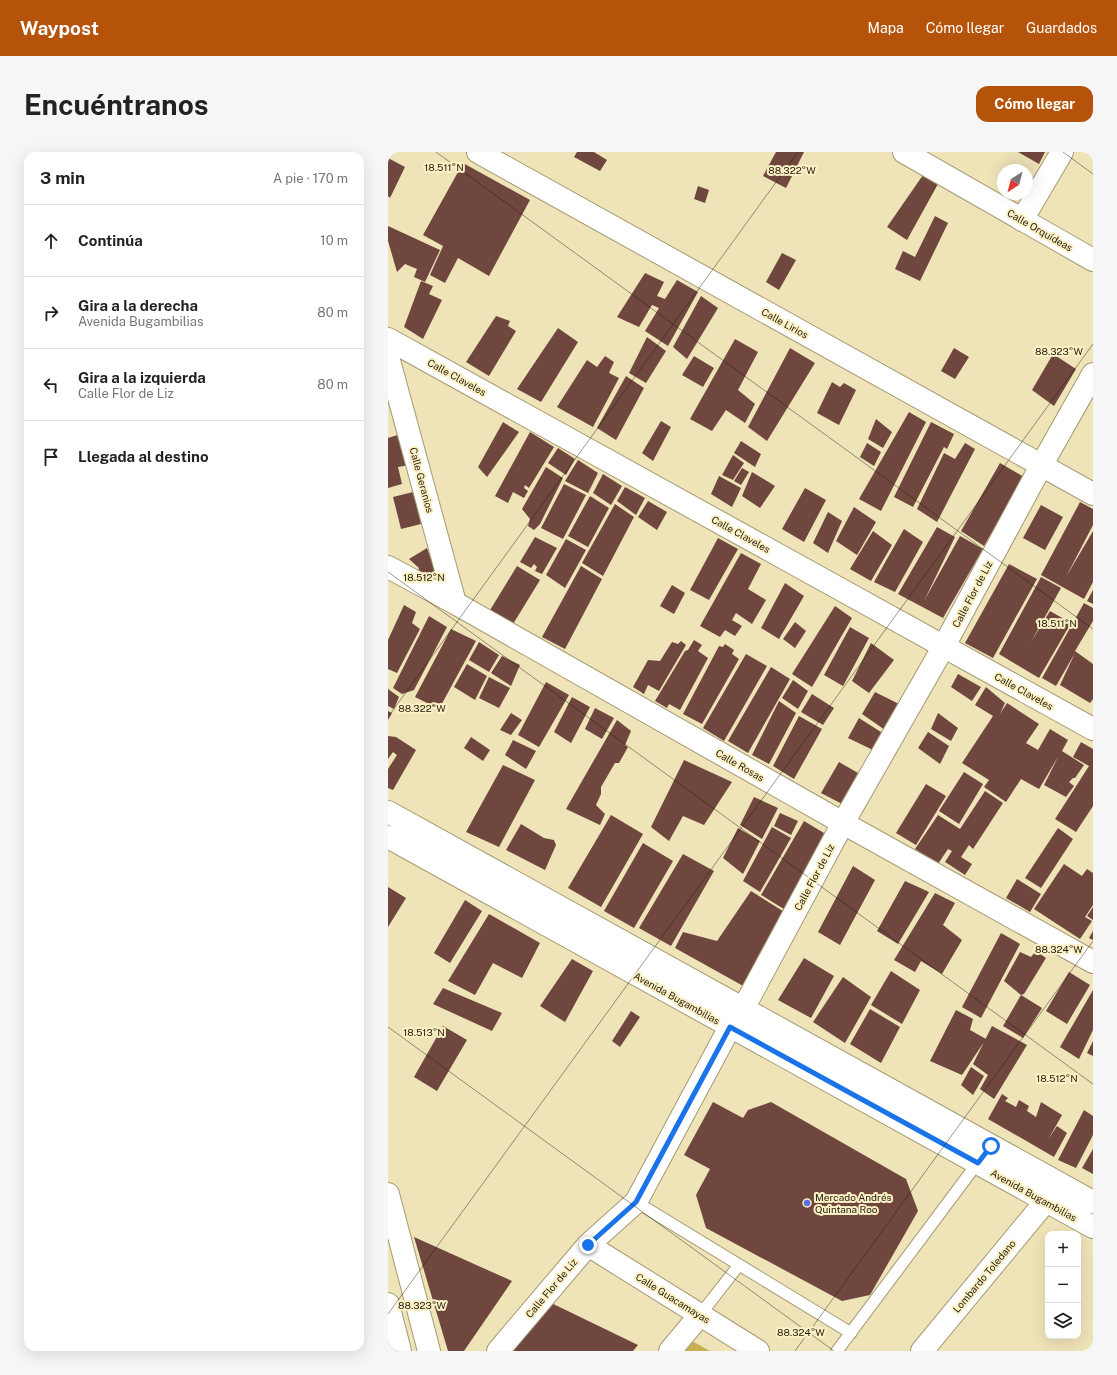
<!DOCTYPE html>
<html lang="es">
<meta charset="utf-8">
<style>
body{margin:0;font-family:"Public Sans",sans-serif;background:#f6f6f6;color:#222}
.controls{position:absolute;right:12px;bottom:12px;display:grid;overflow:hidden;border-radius:8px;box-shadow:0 4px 16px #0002}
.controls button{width:36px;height:36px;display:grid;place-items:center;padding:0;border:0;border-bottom:1px solid #e0e0e0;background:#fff;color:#222;font:20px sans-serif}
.compass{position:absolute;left:609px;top:12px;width:36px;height:36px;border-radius:50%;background:#fff;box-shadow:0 4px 16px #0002;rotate:216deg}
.stop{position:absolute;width:12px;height:12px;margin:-9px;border:3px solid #1a73e8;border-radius:50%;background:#fff}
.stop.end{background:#1a73e8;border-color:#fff;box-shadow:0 1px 4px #0008}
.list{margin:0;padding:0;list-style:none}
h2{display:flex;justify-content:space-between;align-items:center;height:52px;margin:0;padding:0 16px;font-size:17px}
h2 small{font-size:13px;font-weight:400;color:#767676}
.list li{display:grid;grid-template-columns:26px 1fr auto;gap:12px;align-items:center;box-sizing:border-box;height:72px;padding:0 16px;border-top:1px solid #e0e0e0}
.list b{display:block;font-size:15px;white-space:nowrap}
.list p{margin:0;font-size:13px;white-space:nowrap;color:#767676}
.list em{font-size:13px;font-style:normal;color:#767676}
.icon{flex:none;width:22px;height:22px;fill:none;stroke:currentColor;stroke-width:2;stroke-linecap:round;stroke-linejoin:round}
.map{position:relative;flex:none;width:705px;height:1199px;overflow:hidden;border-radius:12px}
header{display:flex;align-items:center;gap:24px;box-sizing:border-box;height:56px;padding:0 20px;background:#b45309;color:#fff}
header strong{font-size:19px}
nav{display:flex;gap:22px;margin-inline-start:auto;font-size:14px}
.intro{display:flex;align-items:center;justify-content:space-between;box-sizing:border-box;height:96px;padding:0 24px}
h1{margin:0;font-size:28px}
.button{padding:10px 18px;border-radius:12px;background:#b45309;color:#fff;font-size:14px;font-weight:700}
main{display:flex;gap:24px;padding:0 24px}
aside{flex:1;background:#fff;border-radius:12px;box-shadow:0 4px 16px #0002}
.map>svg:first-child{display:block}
.forest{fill:#c9b053}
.building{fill:#6f473e}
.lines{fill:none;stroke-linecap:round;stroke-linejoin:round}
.service-casing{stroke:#a69a72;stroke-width:13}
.minor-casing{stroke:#a69a72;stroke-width:24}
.secondary-casing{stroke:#a69a72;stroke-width:24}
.service{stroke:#fff;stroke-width:11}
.minor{stroke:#fff;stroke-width:22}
.secondary{stroke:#fff;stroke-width:22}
.route{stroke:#1a73e8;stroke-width:5}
.ticks{fill:none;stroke:#211c0c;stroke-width:1;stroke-opacity:0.45}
.poi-dot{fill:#5d6ce3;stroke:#fcf0c5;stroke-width:1.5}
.labels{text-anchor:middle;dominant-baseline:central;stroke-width:4;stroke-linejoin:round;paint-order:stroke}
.street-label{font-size:10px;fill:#211c0c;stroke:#fcf0c5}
.poi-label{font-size:10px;fill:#211c0c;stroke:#fcf0c5;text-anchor:start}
.ticks-label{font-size:10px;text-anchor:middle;fill:#211c0c;stroke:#fcf0c5;stroke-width:4;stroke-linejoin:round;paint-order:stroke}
</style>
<header>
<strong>Waypost</strong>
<nav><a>Mapa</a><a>Cómo llegar</a><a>Guardados</a></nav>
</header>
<div class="intro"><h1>Encuéntranos</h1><a class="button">Cómo llegar</a></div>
<main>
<aside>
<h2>3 min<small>A pie · 170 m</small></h2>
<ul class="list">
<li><svg class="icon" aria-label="ahead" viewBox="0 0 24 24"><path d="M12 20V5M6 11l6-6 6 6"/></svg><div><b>Continúa</b></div><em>10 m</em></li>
<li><svg class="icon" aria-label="right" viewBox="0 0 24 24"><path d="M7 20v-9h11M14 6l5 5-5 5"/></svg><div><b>Gira a la derecha</b><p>Avenida Bugambilias</p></div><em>80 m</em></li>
<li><svg class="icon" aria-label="left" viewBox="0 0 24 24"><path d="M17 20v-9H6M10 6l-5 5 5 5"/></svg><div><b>Gira a la izquierda</b><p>Calle Flor de Liz</p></div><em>80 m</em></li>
<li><svg class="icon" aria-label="arrive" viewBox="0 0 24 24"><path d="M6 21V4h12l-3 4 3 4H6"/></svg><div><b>Llegada al destino</b></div></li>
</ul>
</aside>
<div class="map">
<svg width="705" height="1199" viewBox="0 0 705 1199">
<rect width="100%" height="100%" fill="#efe3b8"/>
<!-- forest -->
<path class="forest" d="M304,1189L322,1199H295Z"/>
<!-- building -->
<path class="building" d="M189,0H206L219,8L212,19L186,5Z
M388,0H416L398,36L375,24Z
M630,0H657L651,12Z
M0,6L17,15L2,46L0,44Z
M75,11L142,48L101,124L70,106L57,131L42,123L55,94L35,83Z
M535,23L550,32L519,88L499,75Z
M310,34L321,38L317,51L306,47Z
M547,64L560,71L532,129L507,117L515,99L527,105Z
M0,74L52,98L37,130L26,125L29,117L17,112L9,120L0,89Z
M394,101L408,108L391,138L378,130Z
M257,121L276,130L269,144L277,147L289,128L310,140L280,194L257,179L271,156L264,153L251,175L229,165Z
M33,129L45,134L41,142L54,148L35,187L16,175Z
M313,144L330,156L299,207L285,195Z
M108,164L122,169L120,174L128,179L101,224L78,210Z
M170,176L190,190L153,250L129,237Z
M259,185L278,199L258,231L241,221Z
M347,187L370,200L350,238L367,252L357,271L338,258L324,279L302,267Z
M402,196L427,211L379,289L360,275Z
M566,196L581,205L567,227L553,219Z
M665,202L688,217L666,254L644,238Z
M217,204L226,210L221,221L231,226L205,275L169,255L199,208L209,215Z
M306,204L326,216L315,235L294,223Z
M238,224L256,236L228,288L209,276Z
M444,230L452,235L456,231L468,238L451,273L429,261Z
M521,260L538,270L493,359L471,347Z
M488,267L504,280L495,296L480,287Z
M273,269L283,275L265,309L254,301Z
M115,270L131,280L99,325L90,315Z
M543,270L566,282L559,297L556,295L525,355L506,345Z
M142,280L166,295L141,336L137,333L136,336L140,339L136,346L125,340L120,351L107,344Z
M13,282L21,313L10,315L14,332L0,336V286Z
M353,289L373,302L367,315L346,301Z
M479,291L493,300L486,314L472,305Z
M577,291L587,297L549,370L529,357L556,301L567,307Z
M170,296L187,307L178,323L160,311Z
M345,303L356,311L345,328L334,323Z
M190,308L210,321L200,341L177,329Z
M612,311L636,325L596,394L573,379Z
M158,315L175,326L152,372L146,378L140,374L142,367L134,357Z
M354,316L361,320L353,333L346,329Z
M364,320L387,334L372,356L354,344Z
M215,322L234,334L223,353L205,341Z
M331,324L353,336L344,355L323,342Z
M176,332L198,343L175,387L153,376Z
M237,335L257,346L248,363L229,349Z
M417,336L438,348L416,390L394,377Z
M25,340L33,372L13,377L5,345Z
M202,344L221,356L200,395L180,384Z
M260,349L279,360L269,378L250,365Z
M692,350L705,357V373L678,425L705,379V430L696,447L653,423Z
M227,352L246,365L215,424L194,411Z
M653,353L675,365L657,398L635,386Z
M466,355L488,370L469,403L448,389Z
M440,360L454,369L440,401L425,391Z
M549,375L567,385L536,449L572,384L595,397L555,466L510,442Z
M516,377L535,390L507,440L486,430Z
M485,379L504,393L483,429L462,417Z
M147,385L169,396L154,422L147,419L149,415L146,412L143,416L132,410Z
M330,386L350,397L321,448L302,438Z
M178,387L198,398L177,436L158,423Z
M39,396L47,419L40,425L30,419L31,416L21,407Z
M353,401L373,412L360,437L378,448L364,472L348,461L344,468L354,474L347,484L337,478L332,485L312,474Z
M621,412L649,427L605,506L577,491Z
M129,414L152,428L122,477L99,463Z
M193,414L214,427L177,497L154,485Z
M653,425L673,436L643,490L662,459L683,471L651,526L611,502Z
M397,431L416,444L391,487L373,476Z
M284,433L297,441L286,462L272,454Z
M705,438V452L699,449Z
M696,451L705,456V469L687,499L705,512V547L702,551L672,533L687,501L668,534L654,526Z
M16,453L28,460L24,471L32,477L9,521L0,517V488Z
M447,454L464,466L424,535L404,522Z
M41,464L59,475L26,538L14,542L5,536Z
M407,470L418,479L407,496L395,487Z
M462,475L481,486L455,534L436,523Z
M63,477L88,489L51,557L27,545Z
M306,488L314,493L310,499L320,506L292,558L281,552L279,556L267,549L297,499L300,498Z
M293,489L298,493L271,539L260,533L256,542L245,535L260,508L272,509L284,490L290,492Z
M91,490L111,503L101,520L81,508Z
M483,491L506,508L481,541L464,529Z
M337,492L346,498L344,502L351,507L314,572L295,562L331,494L335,495Z
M358,502L379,514L336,589L315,576Z
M114,504L132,513L123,534L103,521Z
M79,512L99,524L87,548L66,535Z
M383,515L402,527L360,601L340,589Z
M570,522L593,535L584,549L563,535Z
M101,525L122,536L111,556L91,546Z
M405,528L420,539L410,557L394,546Z
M158,530L181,543L151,595L130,583Z
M598,535L617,551L612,562L619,551L651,572L638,591L650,598L662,577L680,588L674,599L696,613L687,626H685L681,630L686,634L678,645L656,633L670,605L651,637L633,627L618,650L596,635L601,628L574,611L605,564L587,553Z
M0,537L11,545L6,557L0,554Z
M487,540L513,553L497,578L474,562Z
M424,542L446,556L435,573L413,560Z
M184,545L202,555L183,591L166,580Z
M391,549L408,561L381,612L364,603Z
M207,556L226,566L214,587L197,577Z
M0,559L4,561L0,568Z
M123,561L134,568L123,583L112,578Z
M550,561L570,576L563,589L543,577Z
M411,564L434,577L406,627L385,614Z
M471,566L496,582L487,599L460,586Z
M229,568L243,579L237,593L240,595L231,611H227L213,635V642L208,653L217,662L212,673L178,657Z
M540,580L561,594L552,612L530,596Z
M0,584L8,585L28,598L5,638L0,636V617L9,603L5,600L0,607Z
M83,585L102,598L95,609L76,596Z
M125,588L148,599L138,617L117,603Z
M693,590L705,597V654L688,680L667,667L701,614L685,605Z
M296,608L344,630L316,673L295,664L281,689L263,675Z
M451,610L470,621L463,635L464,640L458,654L433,641Z
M115,613L147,628L111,695L78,680Z
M576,620L595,632L571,672L551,659Z
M538,632L558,644L528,693L508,681Z
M597,639L615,651L585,697L581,693L573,705L584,712L577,723L557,710L564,699L560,697L550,712L527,697L550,663L572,677Z
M366,645L390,656L374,687L352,673Z
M392,661L410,669L403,683L386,674Z
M223,663L255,682L213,755L180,736Z
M416,669L441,684L399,759L373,743Z
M133,672L156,686L166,688L168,693L157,718L118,698Z
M384,675L403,686L372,740L355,729Z
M350,676L372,689L355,722L335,706Z
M670,676L685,687L653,736L637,726Z
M255,691L285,709L246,776L216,759Z
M295,702L326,719L283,794L251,776Z
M676,712L694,724L699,717L705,721V753L697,765L704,769L692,787L646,757Z
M465,714L487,728L452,793L430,780Z
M629,727L653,742L642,760L618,746Z
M517,729L541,740L510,792L489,779Z
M0,735L18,746L0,775Z
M363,739L398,761L357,835L287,796L295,780L329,789Z
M547,741L567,751L555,773L574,788L554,822L533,809L527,820L506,808Z
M77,748L94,759L62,811L46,801Z
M705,755V768L699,764Z
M101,762L152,791L134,826L105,811L87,843L60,829Z
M705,779V788L701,786Z
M613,781L632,792L593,866L574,855Z
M648,799L658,806L636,842L633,843L616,829L632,800L643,805Z
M416,806L446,824L423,866L390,848Z
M184,807L205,819L177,870L152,854Z
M503,819L532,838L514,872L483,853Z
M681,820L702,833L679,872L658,859Z
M455,825L483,845L457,891L425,870Z
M55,836L114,861L104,879L45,852Z
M705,838V878L691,907L672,895Z
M633,843L654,856L635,886L615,874Z
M482,857L512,875L493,911L462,892Z
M568,858L585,867L582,878L598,887L574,923L542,909Z
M243,859L252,865L232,895L224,889Z
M55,874L79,888L49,939L26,925Z
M604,874L639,893L606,947L592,937L600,923L585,912Z
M705,889V904L699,901Z
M583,915L596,924L585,943L573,933Z
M614,942L620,946L617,949L628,955L631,948L641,954L639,959L648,965L653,950L674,963L660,988L669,974L679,981L666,1005L600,967Z
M325,950L355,966L360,958L383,950L518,1027L530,1059L482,1143L454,1149L318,1076L308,1043L322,1017L296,1003Z
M696,958L705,964V983L688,1016L670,1008Z
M705,997V1022L694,1016Z
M26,1085L124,1129L76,1199H60Z
M157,1148L250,1193L245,1199H114Z"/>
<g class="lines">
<!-- service casing -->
<g class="service-casing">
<path id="service" d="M248,1050L463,1181
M312,1163L351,1113
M449,1199L591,1009"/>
</g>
<!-- minor casing -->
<g class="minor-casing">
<path id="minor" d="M90,0L705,342
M516,0L705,108
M634,68L674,0
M0,187L705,577
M0,205L67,451
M0,415L67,451L455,671L705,810
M200,1093L370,1199
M110,1199L200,1093L248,1050L342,875L355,857L455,671L556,494L653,314L705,222
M282,1199L312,1163
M534,1199L658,1049"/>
</g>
<!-- secondary casing -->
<g class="secondary-casing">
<path id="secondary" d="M0,660L705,1050
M0,685L705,1075
M0,1042L41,1199
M0,1152L12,1199"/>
</g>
<!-- service -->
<use href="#service" class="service"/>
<!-- minor -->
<use href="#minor" class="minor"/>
<!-- secondary -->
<use href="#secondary" class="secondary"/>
</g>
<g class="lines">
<!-- route -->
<path class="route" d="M200,1093L248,1050L342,875L590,1011L603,994"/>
</g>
<!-- ticks -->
<path class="ticks" d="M48,0L705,477M675,0L705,22M0,420L705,932M0,565L410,0M0,875L446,1199M0,1162L705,192M407,1199L705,789"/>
<!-- markers -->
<circle class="poi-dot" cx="419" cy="1051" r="4"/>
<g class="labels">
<!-- street labels -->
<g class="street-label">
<text transform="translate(652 78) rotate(30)">Calle Orquídeas</text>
<text transform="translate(397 171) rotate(29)">Calle Lirios</text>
<text transform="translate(69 225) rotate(29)">Calle Claveles</text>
<text transform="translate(34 328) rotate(75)">Calle Geranios</text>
<text transform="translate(353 382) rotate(29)">Calle Claveles</text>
<text transform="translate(584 442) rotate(-62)">Calle Flor de Liz</text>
<text transform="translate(636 539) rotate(29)">Calle Claveles</text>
<text transform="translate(352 613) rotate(30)">Calle Rosas</text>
<text transform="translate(426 725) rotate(-62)">Calle Flor de Liz</text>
<text transform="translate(289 846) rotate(29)">Avenida Bugambilias</text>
<text transform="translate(646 1043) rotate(29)">Avenida Bugambilias</text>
<text transform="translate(596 1124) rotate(-50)">Lombardo Toledano</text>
<text transform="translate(163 1136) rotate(-50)">Calle Flor de Liz</text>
<text transform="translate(285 1146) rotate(32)">Calle Guacamayas</text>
</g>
<!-- poi labels -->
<g class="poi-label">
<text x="427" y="1045">Mercado Andrés<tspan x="427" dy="12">Quintana Roo</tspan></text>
</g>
</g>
<g class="ticks-label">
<text x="56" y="19">18.511°N</text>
<text x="404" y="22">88.322°W</text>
<text x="671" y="203">88.323°W</text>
<text x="36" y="429">18.512°N</text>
<text x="669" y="475">18.511°N</text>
<text x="34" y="560">88.322°W</text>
<text x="671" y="801">88.324°W</text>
<text x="36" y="884">18.513°N</text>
<text x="669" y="930">18.512°N</text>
<text x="34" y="1157">88.323°W</text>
<text x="413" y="1184">88.324°W</text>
</g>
</svg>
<div class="controls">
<button>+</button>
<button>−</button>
<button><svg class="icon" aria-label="layers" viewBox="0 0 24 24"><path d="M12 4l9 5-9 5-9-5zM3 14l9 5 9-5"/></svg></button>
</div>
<svg class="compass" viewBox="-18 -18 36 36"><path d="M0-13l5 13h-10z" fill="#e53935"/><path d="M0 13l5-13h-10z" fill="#767676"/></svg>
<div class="stop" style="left:603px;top:994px"></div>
<div class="stop end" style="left:200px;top:1093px"></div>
</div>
</main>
